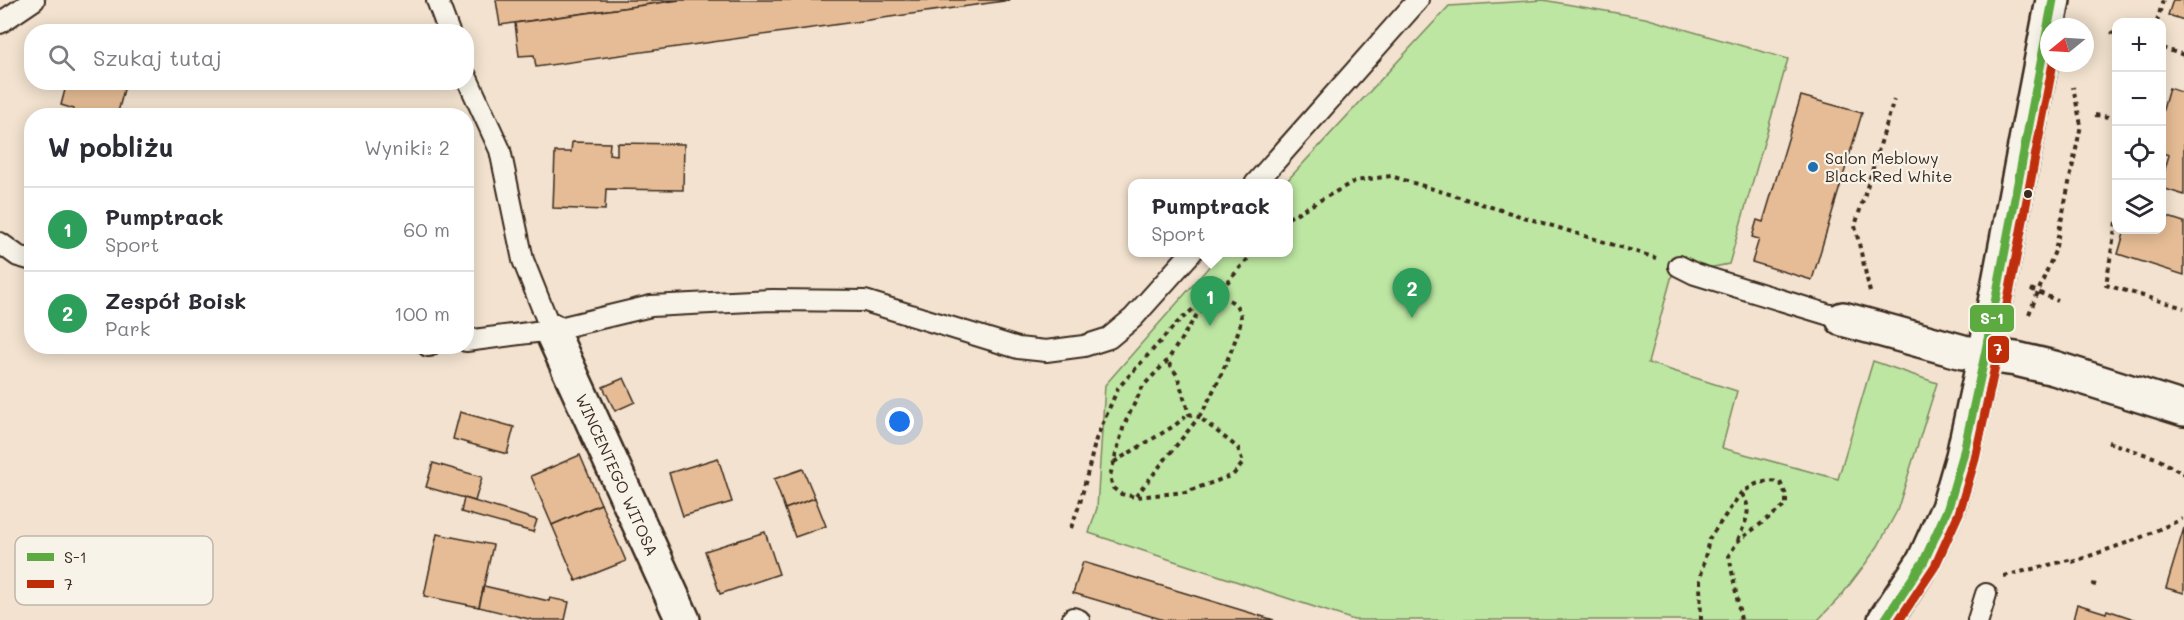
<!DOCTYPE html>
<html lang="pl">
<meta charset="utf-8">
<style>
body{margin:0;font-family:Mali,sans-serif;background:#f2f2f3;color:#2b2b33}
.controls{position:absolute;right:18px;top:18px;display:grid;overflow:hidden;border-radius:12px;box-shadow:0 3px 15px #0003}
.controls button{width:54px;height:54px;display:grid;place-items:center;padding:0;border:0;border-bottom:2px solid #e1e1e2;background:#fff;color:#2b2b33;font:30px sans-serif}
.compass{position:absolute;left:2040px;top:18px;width:54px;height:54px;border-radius:50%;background:#fff;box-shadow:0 3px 15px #0003;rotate:252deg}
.you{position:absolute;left:900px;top:422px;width:21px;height:21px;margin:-15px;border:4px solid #fff;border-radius:50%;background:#1a73e8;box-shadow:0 0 0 9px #1a73e833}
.badge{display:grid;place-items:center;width:39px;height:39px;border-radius:50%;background:#1f6fb2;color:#fff;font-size:20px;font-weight:700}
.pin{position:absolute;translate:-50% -50px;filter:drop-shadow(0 2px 3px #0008)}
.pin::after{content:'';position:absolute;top:32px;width:21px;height:18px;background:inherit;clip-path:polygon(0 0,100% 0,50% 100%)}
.popup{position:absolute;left:1128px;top:179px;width:165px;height:78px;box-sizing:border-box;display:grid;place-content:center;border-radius:12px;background:#fff;filter:drop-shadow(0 2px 4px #0005);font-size:20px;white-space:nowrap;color:#7c7c81}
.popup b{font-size:22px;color:#2b2b33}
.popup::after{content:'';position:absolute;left:50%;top:100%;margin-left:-12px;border:12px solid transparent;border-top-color:#fff}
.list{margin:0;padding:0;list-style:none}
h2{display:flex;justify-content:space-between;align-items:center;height:78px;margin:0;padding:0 24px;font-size:26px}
h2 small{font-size:20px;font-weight:400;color:#7c7c81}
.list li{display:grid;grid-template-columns:39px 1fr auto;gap:18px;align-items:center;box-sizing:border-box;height:84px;padding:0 24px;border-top:2px solid #e1e1e2}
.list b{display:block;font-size:22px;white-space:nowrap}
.list p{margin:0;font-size:20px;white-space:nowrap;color:#7c7c81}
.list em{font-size:20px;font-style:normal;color:#7c7c81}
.icon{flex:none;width:33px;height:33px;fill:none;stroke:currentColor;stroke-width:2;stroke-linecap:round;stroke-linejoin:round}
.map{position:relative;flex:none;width:2184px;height:620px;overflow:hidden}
.search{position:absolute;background:#fff;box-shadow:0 3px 15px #0003;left:24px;top:24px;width:450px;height:66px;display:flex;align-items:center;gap:15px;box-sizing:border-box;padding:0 21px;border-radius:24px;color:#7c7c81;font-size:22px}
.panel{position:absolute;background:#fff;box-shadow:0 3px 15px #0003;left:24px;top:108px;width:450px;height:246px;border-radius:24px}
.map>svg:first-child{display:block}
.green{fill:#bde6a2;stroke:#7c8860;stroke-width:1.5}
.building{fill:#e5bc95;stroke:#3b2a1e;stroke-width:1.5}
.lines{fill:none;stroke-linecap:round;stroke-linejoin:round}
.service-casing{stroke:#3b2a1e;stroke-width:24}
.minor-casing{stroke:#3b2a1e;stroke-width:38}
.tertiary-casing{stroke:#3b2a1e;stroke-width:38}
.path{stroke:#3b2a1e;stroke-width:4;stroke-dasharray:4.5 4.5;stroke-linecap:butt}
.service{stroke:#f7f3e8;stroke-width:20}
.minor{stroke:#f7f3e8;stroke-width:33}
.tertiary{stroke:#f7f3e8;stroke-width:33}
.bus-1-casing{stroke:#f7f3e8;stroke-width:14}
.bus-2-casing{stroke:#f7f3e8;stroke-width:14}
.bus-1{stroke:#5daa41;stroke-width:9}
.bus-2{stroke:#bf2d08;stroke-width:9}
.poi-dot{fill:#1f6fb2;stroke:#f7f3e8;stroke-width:2}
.bus-dot{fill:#3b2a1e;stroke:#f7f3e8;stroke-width:2}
.labels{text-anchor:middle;stroke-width:4.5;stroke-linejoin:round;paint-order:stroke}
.poi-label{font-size:16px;fill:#3b2a1e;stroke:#f7f3e8;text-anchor:start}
.street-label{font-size:16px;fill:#3b2a1e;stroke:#f7f3e8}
.key{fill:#f7f3e8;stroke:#bfb7ab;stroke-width:1.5}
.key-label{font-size:16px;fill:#3b2a1e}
.line-badge{stroke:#f7f3e8;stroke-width:2}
.badge-label{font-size:16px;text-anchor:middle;font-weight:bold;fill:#fff}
</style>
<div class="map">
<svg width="2184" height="620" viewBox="0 0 2184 620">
<rect width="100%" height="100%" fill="#f2e2cf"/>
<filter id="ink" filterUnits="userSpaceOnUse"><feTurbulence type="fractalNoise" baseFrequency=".0167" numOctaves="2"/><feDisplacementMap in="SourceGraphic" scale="12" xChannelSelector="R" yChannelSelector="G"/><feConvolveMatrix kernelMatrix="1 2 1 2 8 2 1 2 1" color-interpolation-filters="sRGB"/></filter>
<g filter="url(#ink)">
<path class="green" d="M 1543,0 L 1645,18 L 1788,59 L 1729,264 L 1672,275 L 1648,363 L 1737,391 L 1722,448 L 1838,479 L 1873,361 L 1937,383 L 1897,511 L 1878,546 L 1863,567 L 1841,596 L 1818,620 L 1354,620 L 1089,533 L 1097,508 L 1105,385 L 1221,253 L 1288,252 L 1288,184 L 1285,183 L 1449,6 Z"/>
<g class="building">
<path d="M 496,0 L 680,0 L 500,25 Z"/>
<path d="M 680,0 L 1011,0 L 536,67 L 534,55 L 519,56 L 515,23 Z"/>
<path d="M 2173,0 L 2184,0 L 2184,20 L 2168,15 Z"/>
<path d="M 67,82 L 126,82 L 117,116 L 98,116 L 90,113 L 90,116 L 73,116 L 74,109 L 61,105 Z"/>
<path d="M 2169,88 L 2184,93 L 2184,195 L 2162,188 L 2162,179 L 2169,155 L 2162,153 L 2162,113 Z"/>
<path d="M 1801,96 L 1862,113 L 1812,280 L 1752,262 L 1759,239 L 1752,237 L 1757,220 L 1763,222 Z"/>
<path d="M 572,142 L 610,143 L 609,154 L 617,155 L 617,143 L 684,144 L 683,190 L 606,189 L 605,210 L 553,208 L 555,152 L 571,152 Z"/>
<path d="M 2162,215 L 2184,222 L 2184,275 L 2118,254 L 2125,230 L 2162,230 Z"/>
<path d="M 624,378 L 635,402 L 615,411 L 603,387 Z"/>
<path d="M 460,412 L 514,427 L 507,454 L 453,439 Z"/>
<path d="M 580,455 L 601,504 L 552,525 L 531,476 Z"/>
<path d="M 718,458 L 732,502 L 683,516 L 669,473 Z"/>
<path d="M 433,463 L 482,477 L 475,501 L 426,487 Z"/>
<path d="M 803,469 L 815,498 L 785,509 L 774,479 Z"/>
<path d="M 464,498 L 537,520 L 533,532 L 461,512 Z"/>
<path d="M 815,498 L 826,526 L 795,537 L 785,509 Z"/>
<path d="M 601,504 L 626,561 L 576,581 L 552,525 Z"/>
<path d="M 2184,528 L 2184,593 L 2166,588 Z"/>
<path d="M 765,532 L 779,574 L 720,594 L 705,551 Z"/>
<path d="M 437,534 L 493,545 L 479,607 L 424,596 Z"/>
<path d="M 1083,562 L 1274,620 L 1164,620 L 1073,593 Z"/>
<path d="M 484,586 L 549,601 L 550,598 L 569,602 L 565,620 L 533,620 L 479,607 Z"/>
<path d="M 2077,604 L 2106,613 L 2107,610 L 2137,620 L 2073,620 Z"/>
</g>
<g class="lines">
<defs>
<g id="service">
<path d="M 437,0 L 449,32"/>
<path d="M 0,23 L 34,0"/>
<path d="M 466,76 L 500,150 L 523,260 L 551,330"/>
<path d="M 1255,184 L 1418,0"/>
<path d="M 0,243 L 18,256 L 32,260"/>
<path d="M 1679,266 L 1695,274 L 1843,319"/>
<path d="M 466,341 L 551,330 L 651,306 L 772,300 L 865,301 L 1018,348 L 1046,351 L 1084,346 L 1109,338 L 1133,318 L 1192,252"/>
<path d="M 428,346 L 429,346"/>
<path d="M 1073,618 L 1079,620"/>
<path d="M 1978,620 L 1986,594"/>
</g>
<g id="minor">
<path d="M 1843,319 L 1963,352 L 2016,359 L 2054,368 L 2184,409"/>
<path id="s1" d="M 551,330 L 683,620"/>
</g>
<path id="tertiary" d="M 1885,620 L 1924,561 L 1948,508 L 1963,456 L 1985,355 L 2053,0"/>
</defs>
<use href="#service" class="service-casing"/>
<use href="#minor" class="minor-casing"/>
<use href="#tertiary" class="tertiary-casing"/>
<g class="path">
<path d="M 2157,22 L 2163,0"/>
<path d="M 2111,32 L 2116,34"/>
<path d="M 2162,48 L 2184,55"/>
<path d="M 2095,115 L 2116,118"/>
<path d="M 1288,218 L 1355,181 L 1391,176 L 1656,258"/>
<path d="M 2116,222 L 2106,285 L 2184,308"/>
<path d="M 2031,289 L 2058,301"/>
<path d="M 1870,292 L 1855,226 L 1894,100"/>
<path d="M 1220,299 C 1231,298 1240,306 1241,318 C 1241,334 1209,403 1199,417 L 1238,448 L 1243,463 L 1233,475 L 1186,492 L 1136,497 L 1121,494 L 1113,488 L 1110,476 L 1124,425 L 1143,386 L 1167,361 L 1198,313 Z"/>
<path d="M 1220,299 L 1224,286 L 1254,252"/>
<path d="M 2029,314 L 2055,251 L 2081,125 L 2073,87"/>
<path d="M 2108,442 L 2156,458 L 2184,474"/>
<path d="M 1114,462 L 1174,426 L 1189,414"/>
<path d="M 1136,496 L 1199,417 L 1189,414 L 1177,375 L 1167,361"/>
<path d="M 1071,528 L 1080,503 L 1096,439 L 1118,388 L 1177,323 L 1206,298 L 1224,286"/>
<path d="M 1738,540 C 1745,522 1754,509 1741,493"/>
<path d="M 2072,562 L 2135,540 L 2182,519"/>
<path d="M 2004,576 L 2073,559"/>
<path d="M 2092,584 L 2096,585"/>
<path d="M 1701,620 L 1700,580 L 1709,539 L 1741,493 L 1756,484 L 1769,481 L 1780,482 L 1786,495 L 1786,505 L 1738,541 L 1729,555 L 1741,620"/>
</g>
<use href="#service" class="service"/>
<use href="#minor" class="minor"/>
<use href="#tertiary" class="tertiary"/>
<defs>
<path id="bus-1" d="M 1885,620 L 1924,561 L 1948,508 L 1963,456 L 1985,355 L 2053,0"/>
<path id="bus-2" d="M 1899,620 L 1935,566 L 1959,513 L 1975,459 L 1997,357 L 2053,63"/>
</defs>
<use href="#bus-1" class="bus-1-casing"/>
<use href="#bus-2" class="bus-2-casing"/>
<use href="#bus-1" class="bus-1"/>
<use href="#bus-2" class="bus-2"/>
</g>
</g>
<circle class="poi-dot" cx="1813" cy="167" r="6"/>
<circle class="bus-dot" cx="2028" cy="194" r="5"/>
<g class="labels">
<g class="poi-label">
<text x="1825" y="164">Salon Meblowy<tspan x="1825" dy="18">Black Red White</tspan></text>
</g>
<g class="street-label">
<text dy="6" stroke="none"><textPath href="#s1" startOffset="159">WINCENTEGO WITOSA</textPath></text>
</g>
</g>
<rect x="15" y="536" width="198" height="69" rx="9" class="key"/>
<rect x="27" y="553" width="27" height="8" fill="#5daa41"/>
<rect x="27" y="580" width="27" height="8" fill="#bf2d08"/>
<g class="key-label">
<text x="64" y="563">S-1</text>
<text x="64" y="590">7</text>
</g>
<g class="line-badge">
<rect x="1969" y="304" width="46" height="29" rx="6" fill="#5daa41"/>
<rect x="1987" y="335" width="23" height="29" rx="6" fill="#bf2d08"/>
</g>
<g class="badge-label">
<text x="1992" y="324">S-1</text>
<text x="1998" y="355">7</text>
</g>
</svg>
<div class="controls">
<button>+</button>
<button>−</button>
<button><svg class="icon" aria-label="locate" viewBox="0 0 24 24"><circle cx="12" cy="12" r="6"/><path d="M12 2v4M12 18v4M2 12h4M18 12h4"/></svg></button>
<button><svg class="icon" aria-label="layers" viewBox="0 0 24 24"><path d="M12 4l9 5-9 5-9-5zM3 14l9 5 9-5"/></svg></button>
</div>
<svg class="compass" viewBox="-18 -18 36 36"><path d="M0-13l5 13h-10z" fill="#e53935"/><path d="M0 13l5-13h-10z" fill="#7c7c81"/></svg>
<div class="you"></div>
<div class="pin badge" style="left:1210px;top:326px;background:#2e9e5b">1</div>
<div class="popup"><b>Pumptrack</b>Sport</div>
<div class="pin badge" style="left:1412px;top:318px;background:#2e9e5b">2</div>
<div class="search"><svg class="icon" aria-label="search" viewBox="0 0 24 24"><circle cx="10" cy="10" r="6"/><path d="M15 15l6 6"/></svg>Szukaj tutaj</div>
<section class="panel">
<h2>W pobliżu<small>Wyniki: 2</small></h2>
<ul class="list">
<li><span class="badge" style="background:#2e9e5b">1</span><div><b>Pumptrack</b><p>Sport</p></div><em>60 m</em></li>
<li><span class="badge" style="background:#2e9e5b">2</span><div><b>Zespół Boisk</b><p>Park</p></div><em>100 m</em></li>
</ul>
</section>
</div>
